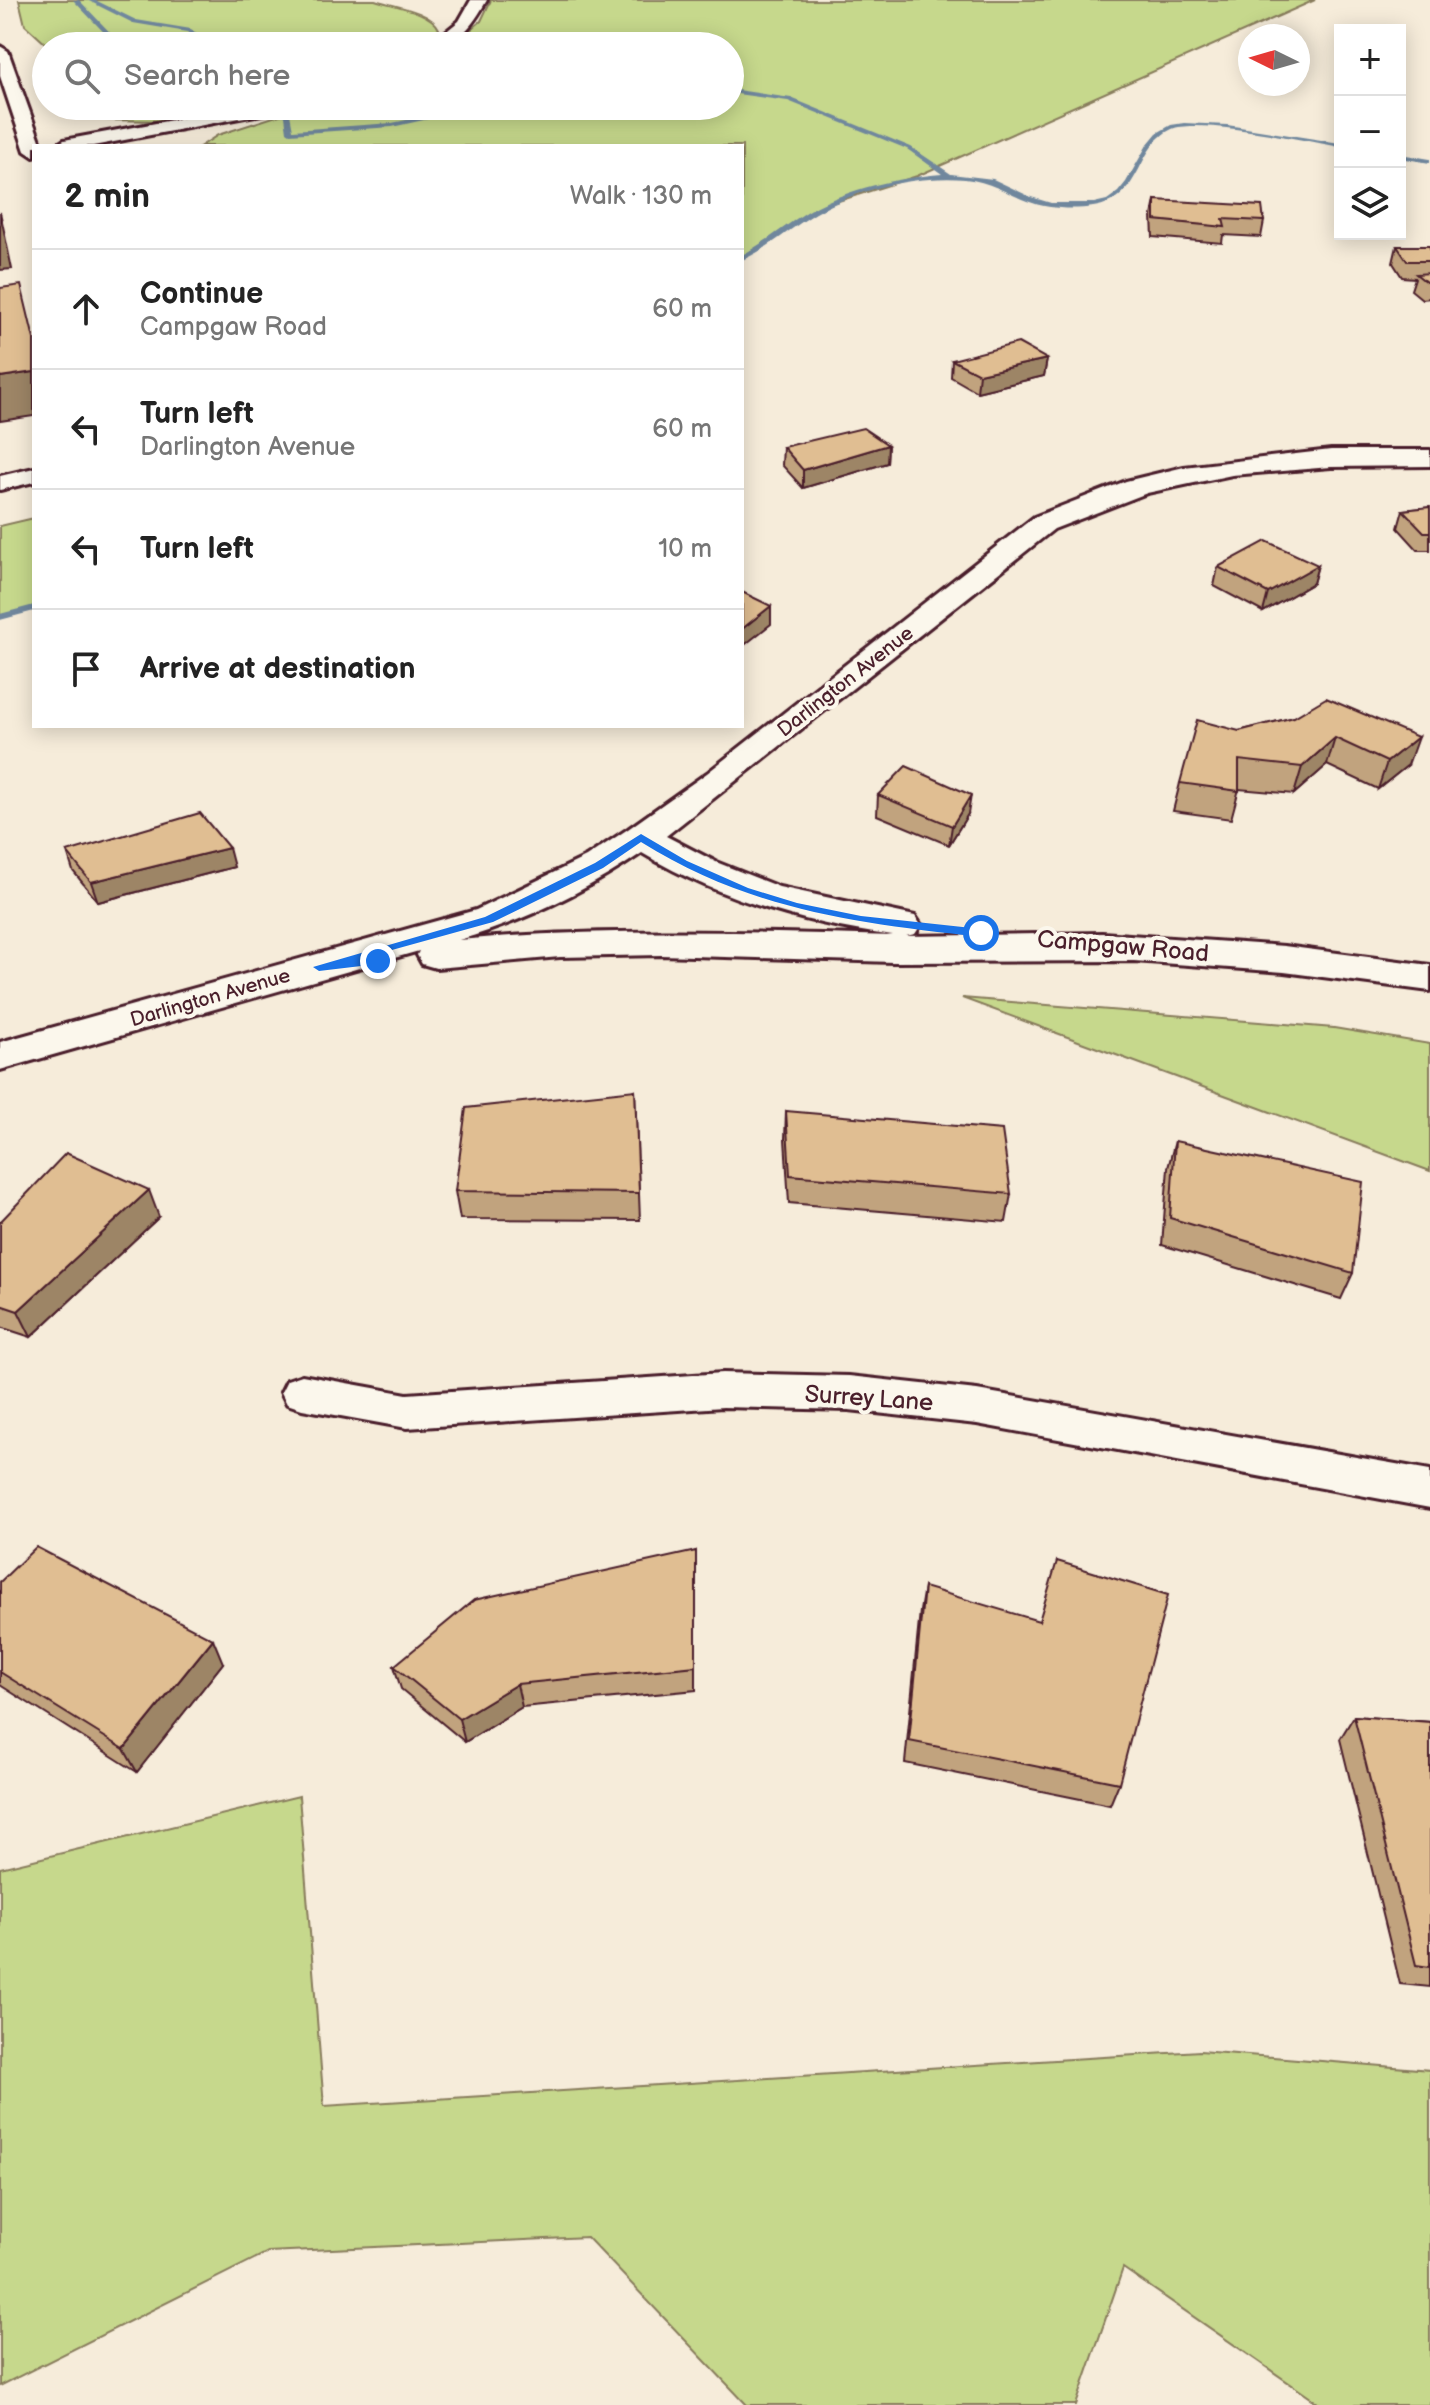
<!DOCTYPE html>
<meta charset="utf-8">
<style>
body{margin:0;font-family:"Balsamiq Sans",sans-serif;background:#f6f6f6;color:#222}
.controls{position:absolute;right:24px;top:24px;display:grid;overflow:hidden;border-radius:0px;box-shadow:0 4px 20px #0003}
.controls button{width:72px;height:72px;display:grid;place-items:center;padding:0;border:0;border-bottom:2px solid #e0e0e0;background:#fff;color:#222;font:40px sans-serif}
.compass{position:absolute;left:1238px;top:24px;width:72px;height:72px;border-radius:50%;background:#fff;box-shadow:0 4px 20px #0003;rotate:275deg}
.stop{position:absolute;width:24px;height:24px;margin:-18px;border:6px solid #1a73e8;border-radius:50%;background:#fff}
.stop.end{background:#1a73e8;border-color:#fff;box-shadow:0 2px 8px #0008}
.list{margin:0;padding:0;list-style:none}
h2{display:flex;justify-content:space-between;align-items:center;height:104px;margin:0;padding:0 32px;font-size:34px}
h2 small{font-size:26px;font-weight:400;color:#767676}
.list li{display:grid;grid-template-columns:52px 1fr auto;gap:24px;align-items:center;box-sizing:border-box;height:120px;padding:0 32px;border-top:2px solid #e0e0e0}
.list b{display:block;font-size:30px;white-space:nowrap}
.list p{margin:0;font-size:26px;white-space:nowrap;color:#767676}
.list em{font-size:26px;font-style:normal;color:#767676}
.icon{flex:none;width:44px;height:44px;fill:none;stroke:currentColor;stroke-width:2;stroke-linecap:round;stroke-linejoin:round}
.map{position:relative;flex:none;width:1430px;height:2405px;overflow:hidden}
.search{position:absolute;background:#fff;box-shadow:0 4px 20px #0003;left:32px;top:32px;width:712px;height:88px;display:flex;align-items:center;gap:20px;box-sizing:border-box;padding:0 28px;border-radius:44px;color:#767676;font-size:30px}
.panel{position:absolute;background:#fff;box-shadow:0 4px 20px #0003;left:32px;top:144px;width:712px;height:584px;border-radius:0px}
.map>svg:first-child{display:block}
.green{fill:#c6d88c;stroke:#887c5c;stroke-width:2}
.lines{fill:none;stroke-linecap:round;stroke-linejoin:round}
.stream{fill:#6f879d;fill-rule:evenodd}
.minor-casing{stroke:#4a1f2b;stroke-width:6}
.secondary-casing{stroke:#4a1f2b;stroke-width:6}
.minor{fill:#fbf7ec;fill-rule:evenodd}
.secondary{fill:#fbf7ec;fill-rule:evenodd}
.wall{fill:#c1a37e;stroke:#4a1f2b;stroke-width:2}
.shaded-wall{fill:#9d8566;stroke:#4a1f2b;stroke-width:2}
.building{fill:#e0be92;stroke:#4a1f2b;stroke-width:2}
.route{fill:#1a73e8}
.labels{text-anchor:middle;stroke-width:8;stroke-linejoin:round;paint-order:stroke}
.far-street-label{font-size:20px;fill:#4a1f2b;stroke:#fbf7ec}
.street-label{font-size:24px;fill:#4a1f2b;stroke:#fbf7ec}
</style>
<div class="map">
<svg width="1430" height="2405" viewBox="0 0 1430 2405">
<rect width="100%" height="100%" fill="#f6ecda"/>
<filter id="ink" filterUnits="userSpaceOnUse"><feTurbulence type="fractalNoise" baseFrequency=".0125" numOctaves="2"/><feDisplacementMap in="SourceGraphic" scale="16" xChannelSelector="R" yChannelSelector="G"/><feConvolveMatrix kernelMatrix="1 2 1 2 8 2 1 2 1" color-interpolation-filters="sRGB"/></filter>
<g filter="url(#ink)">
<g class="green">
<path d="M 19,0 L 375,0 C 393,6 431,11 439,29 L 418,46 L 48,46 L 25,25 Z"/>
<path d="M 491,0 L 1315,0 L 917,176 L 826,205 L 742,258 L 742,146 L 201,146 L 218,135 L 307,106 L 730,106 L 730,46 L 451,46 L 481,21 Z"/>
<path d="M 103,106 L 248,106 L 166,121 L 103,120 L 99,116 Z"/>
<path d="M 34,518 L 34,608 L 0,617 L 0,526 Z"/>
<path d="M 962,998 L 1334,1028 L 1430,1044 L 1430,1171 Z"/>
<path d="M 299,1796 L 324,2106 L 1200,2051 L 1430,2070 L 1430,2405 L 1321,2405 L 1123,2268 L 1076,2405 L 747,2405 L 587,2237 L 268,2252 L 0,2386 L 0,1868 Z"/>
</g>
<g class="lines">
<g class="stream">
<path d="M 73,0 L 79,0 L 123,46 L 117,46 Z"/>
<path d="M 87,0 L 95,0 L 136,20 L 191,29 L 209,44 L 185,46 L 186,41 L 199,41 L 187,32 L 133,23 Z"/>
<path d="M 730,89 L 791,98 L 911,147 L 951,174 L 993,179 L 1031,197 L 1051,203 L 1094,203 L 1107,200 L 1118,192 L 1126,182 L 1147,145 L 1157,133 L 1171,125 L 1184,123 L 1227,125 L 1340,143 L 1340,147 C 1308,141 1198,118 1172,129 C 1135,146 1144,200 1093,207 C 1073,210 1047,209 1027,201 C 1006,193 989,181 965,179 C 912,175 853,190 808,218 C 786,232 766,250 742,260 L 742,255 C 766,242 787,224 810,210 C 850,188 897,178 942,174 L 907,149 L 788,101 L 730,93 Z"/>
<path d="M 474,106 L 487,106 L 392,127 L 290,134 L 287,132 L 285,116 L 278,113 L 281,111 L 290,114 L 293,130 L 392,123 Z"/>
<path d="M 506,106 L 665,106 L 662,108 L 509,108 Z"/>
<path d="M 1400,154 L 1430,159 L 1430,163 L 1400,158 Z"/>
<path d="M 34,605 L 34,611 L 0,620 L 0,614 Z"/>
</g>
<defs>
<g id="minor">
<path d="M 471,0 L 487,0 C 472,26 459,46 428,46 L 459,21 Z"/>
<path d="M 0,46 L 8,51 L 42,146 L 34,146 L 34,157 L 25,151 L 0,76 Z"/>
<path d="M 248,106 L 286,106 L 277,111 L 93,146 L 55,146 L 64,140 Z"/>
<path d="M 34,468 L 34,482 L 0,490 L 0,476 Z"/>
<path d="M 723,1373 L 849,1376 L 977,1390 L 1430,1470 L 1430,1508 L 977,1424 L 849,1410 L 723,1407 L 407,1428 L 302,1409 L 287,1404 L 281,1392 L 287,1380 L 302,1375 L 407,1394 Z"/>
</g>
<path id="secondary" d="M 1331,450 L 1430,450 L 1430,466 L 1331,467 L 1232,475 L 1147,493 L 1054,529 L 666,836 L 716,862 L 779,887 L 915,916 L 921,925 L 915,934 L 906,936 L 1102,933 L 1284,946 L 1430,965 L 1430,991 L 1284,972 L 1134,961 L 893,962 L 661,955 L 560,957 L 436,968 L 422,964 L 417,955 L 419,951 L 0,1070 L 0,1042 L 476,910 L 586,857 L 628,829 L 707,773 L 1034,517 L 1126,481 L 1184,467 ZM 642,853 C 719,899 805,924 893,936 C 748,932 604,927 459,940 C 523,922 586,891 642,853 Z"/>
</defs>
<use href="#minor" class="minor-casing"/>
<use href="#secondary" class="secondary-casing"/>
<use href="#minor" class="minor"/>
<use href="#secondary" class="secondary"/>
</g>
<g class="wall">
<path d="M 1155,200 L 1264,221 L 1261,237 L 1223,235 L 1222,243 L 1153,237 L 1152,216 Z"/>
<path d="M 1397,246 L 1430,246 L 1430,298 L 1422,299 L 1411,290 L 1415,278 L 1402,277 L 1393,263 Z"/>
<path d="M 1047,359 L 1044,376 L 977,392 L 951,377 L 952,360 Z"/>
<path d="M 888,445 L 887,463 L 803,488 L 782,465 L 783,447 Z"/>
<path d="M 1430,507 L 1430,550 L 1418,550 L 1398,528 L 1403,510 Z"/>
<path d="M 1318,565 L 1313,583 L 1263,612 L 1214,586 L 1218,567 Z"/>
<path d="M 1294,717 L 1408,765 L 1378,789 L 1327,765 L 1294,794 L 1239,789 L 1231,819 L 1173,811 L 1180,783 L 1239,731 Z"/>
<path d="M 878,795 L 968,814 L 949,845 L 877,815 Z"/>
<path d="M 67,852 L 234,867 L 98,902 L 73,871 Z"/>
<path d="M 635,1090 L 640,1220 L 460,1219 L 455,1191 Z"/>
<path d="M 786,1111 L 1011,1194 L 1006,1222 L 789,1203 L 785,1139 Z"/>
<path d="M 1175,1141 L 1353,1273 L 1341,1299 L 1162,1245 L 1168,1168 Z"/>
<path d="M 159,1217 L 31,1337 L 0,1327 L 0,1222 Z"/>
<path d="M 696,1551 L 696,1690 L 522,1707 L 465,1742 L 401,1689 L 394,1666 Z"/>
<path d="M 0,1582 L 223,1663 L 137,1772 L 0,1685 Z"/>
<path d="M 924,1587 L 1119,1783 L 1110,1805 L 905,1763 L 920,1611 Z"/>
<path d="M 1354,1716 L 1430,1722 L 1430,1987 L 1400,1984 L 1340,1739 Z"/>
</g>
<g class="shaded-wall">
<path d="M 0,212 L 12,269 L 0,270 Z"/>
<path d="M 1047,359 L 1044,376 L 977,392 L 979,374 Z"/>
<path d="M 34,372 L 34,416 L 0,421 L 0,377 Z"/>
<path d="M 888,445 L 887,463 L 803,488 L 803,470 Z"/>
<path d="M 1318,565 L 1313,583 L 1263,612 L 1268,593 Z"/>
<path d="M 771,606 L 771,624 L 742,647 L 742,629 Z"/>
<path d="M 1418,737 L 1408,765 L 1378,789 L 1387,762 Z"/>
<path d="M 1335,738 L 1327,765 L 1294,794 L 1302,767 Z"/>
<path d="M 971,795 L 968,814 L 949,845 L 952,826 Z"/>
<path d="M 229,848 L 234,867 L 98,902 L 91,882 Z"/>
<path d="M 149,1190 L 159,1217 L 31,1337 L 18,1311 Z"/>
<path d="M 213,1639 L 223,1663 L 137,1772 L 124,1749 Z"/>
<path d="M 517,1684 L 522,1707 L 465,1742 L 459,1719 Z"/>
</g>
<g class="building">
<path d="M 1155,200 L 1262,206 L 1264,221 L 1223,219 L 1225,227 L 1155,220 Z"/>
<path d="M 1397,246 L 1430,246 L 1430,261 L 1407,261 Z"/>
<path d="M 1430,273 L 1430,282 L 1426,282 L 1416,274 Z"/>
<path d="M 21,285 L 34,339 L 34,372 L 0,377 L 0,288 Z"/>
<path d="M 1018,343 L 1047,359 L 979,374 L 952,360 Z"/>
<path d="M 863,428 L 888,445 L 803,470 L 783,447 Z"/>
<path d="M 1430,507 L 1430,532 L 1424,532 L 1403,510 Z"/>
<path d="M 1266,541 L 1318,565 L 1268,593 L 1218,567 Z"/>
<path d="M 742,592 L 771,606 L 742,629 Z"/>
<path d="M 1326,698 L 1418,737 L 1387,762 L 1335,738 L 1302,767 L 1239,760 L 1239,791 L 1180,783 L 1197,720 L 1239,731 L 1294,717 Z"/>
<path d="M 906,766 L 971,795 L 952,826 L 878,795 Z"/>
<path d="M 200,813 L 229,848 L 91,882 L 67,852 Z"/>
<path d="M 635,1090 L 639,1193 L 455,1191 L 466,1108 Z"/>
<path d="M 786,1111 L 1002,1130 L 1011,1194 L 790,1175 Z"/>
<path d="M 1175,1141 L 1363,1182 L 1353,1273 L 1170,1218 Z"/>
<path d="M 66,1153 L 149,1190 L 18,1311 L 0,1305 L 0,1222 Z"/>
<path d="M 36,1547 L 213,1639 L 124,1749 L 0,1672 L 0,1582 Z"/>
<path d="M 696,1551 L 696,1666 L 517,1684 L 459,1719 L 394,1666 L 474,1600 Z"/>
<path d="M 1057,1561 L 1168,1595 L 1119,1783 L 909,1741 L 924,1587 L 1039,1621 Z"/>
<path d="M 1354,1716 L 1430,1722 L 1430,1967 L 1416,1965 Z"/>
</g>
</g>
<path class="route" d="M 641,834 L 687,861 L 748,888 L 797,903 L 861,916 L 981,929 L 986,933 L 981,937 C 855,923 750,910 641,842 L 603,868 L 493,922 L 363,958 L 382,958 L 382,963 L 378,964 L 319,971 L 313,967 L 485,917 L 595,863 Z"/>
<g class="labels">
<g class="far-street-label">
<text transform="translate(845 681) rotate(-38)" y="7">Darlington Avenue</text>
<text transform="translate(210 997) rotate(-16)" y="7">Darlington Avenue</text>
</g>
<g class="street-label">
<text transform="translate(1123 946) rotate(5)" y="8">Campgaw Road</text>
<text transform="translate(869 1398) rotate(4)" y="8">Surrey Lane</text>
</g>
</g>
</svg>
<div class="controls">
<button>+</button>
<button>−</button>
<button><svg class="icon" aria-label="layers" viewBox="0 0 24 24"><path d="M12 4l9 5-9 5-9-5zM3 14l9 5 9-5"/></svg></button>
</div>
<svg class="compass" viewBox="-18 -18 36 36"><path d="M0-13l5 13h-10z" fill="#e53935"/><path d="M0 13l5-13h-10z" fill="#767676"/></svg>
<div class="stop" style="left:981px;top:933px"></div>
<div class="stop end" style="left:378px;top:961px"></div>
<div class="search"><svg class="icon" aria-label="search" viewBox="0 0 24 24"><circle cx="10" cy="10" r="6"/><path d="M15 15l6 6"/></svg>Search here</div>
<section class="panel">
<h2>2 min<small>Walk · 130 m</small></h2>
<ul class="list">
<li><svg class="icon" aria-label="ahead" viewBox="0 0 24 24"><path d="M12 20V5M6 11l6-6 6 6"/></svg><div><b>Continue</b><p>Campgaw Road</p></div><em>60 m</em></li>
<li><svg class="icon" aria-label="left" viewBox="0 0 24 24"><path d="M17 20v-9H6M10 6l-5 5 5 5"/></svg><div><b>Turn left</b><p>Darlington Avenue</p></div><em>60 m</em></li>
<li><svg class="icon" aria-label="left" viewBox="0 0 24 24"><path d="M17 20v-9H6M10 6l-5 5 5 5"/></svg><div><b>Turn left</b></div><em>10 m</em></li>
<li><svg class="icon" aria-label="arrive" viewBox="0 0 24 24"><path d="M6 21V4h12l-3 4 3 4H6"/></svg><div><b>Arrive at destination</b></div></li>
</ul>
</section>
</div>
